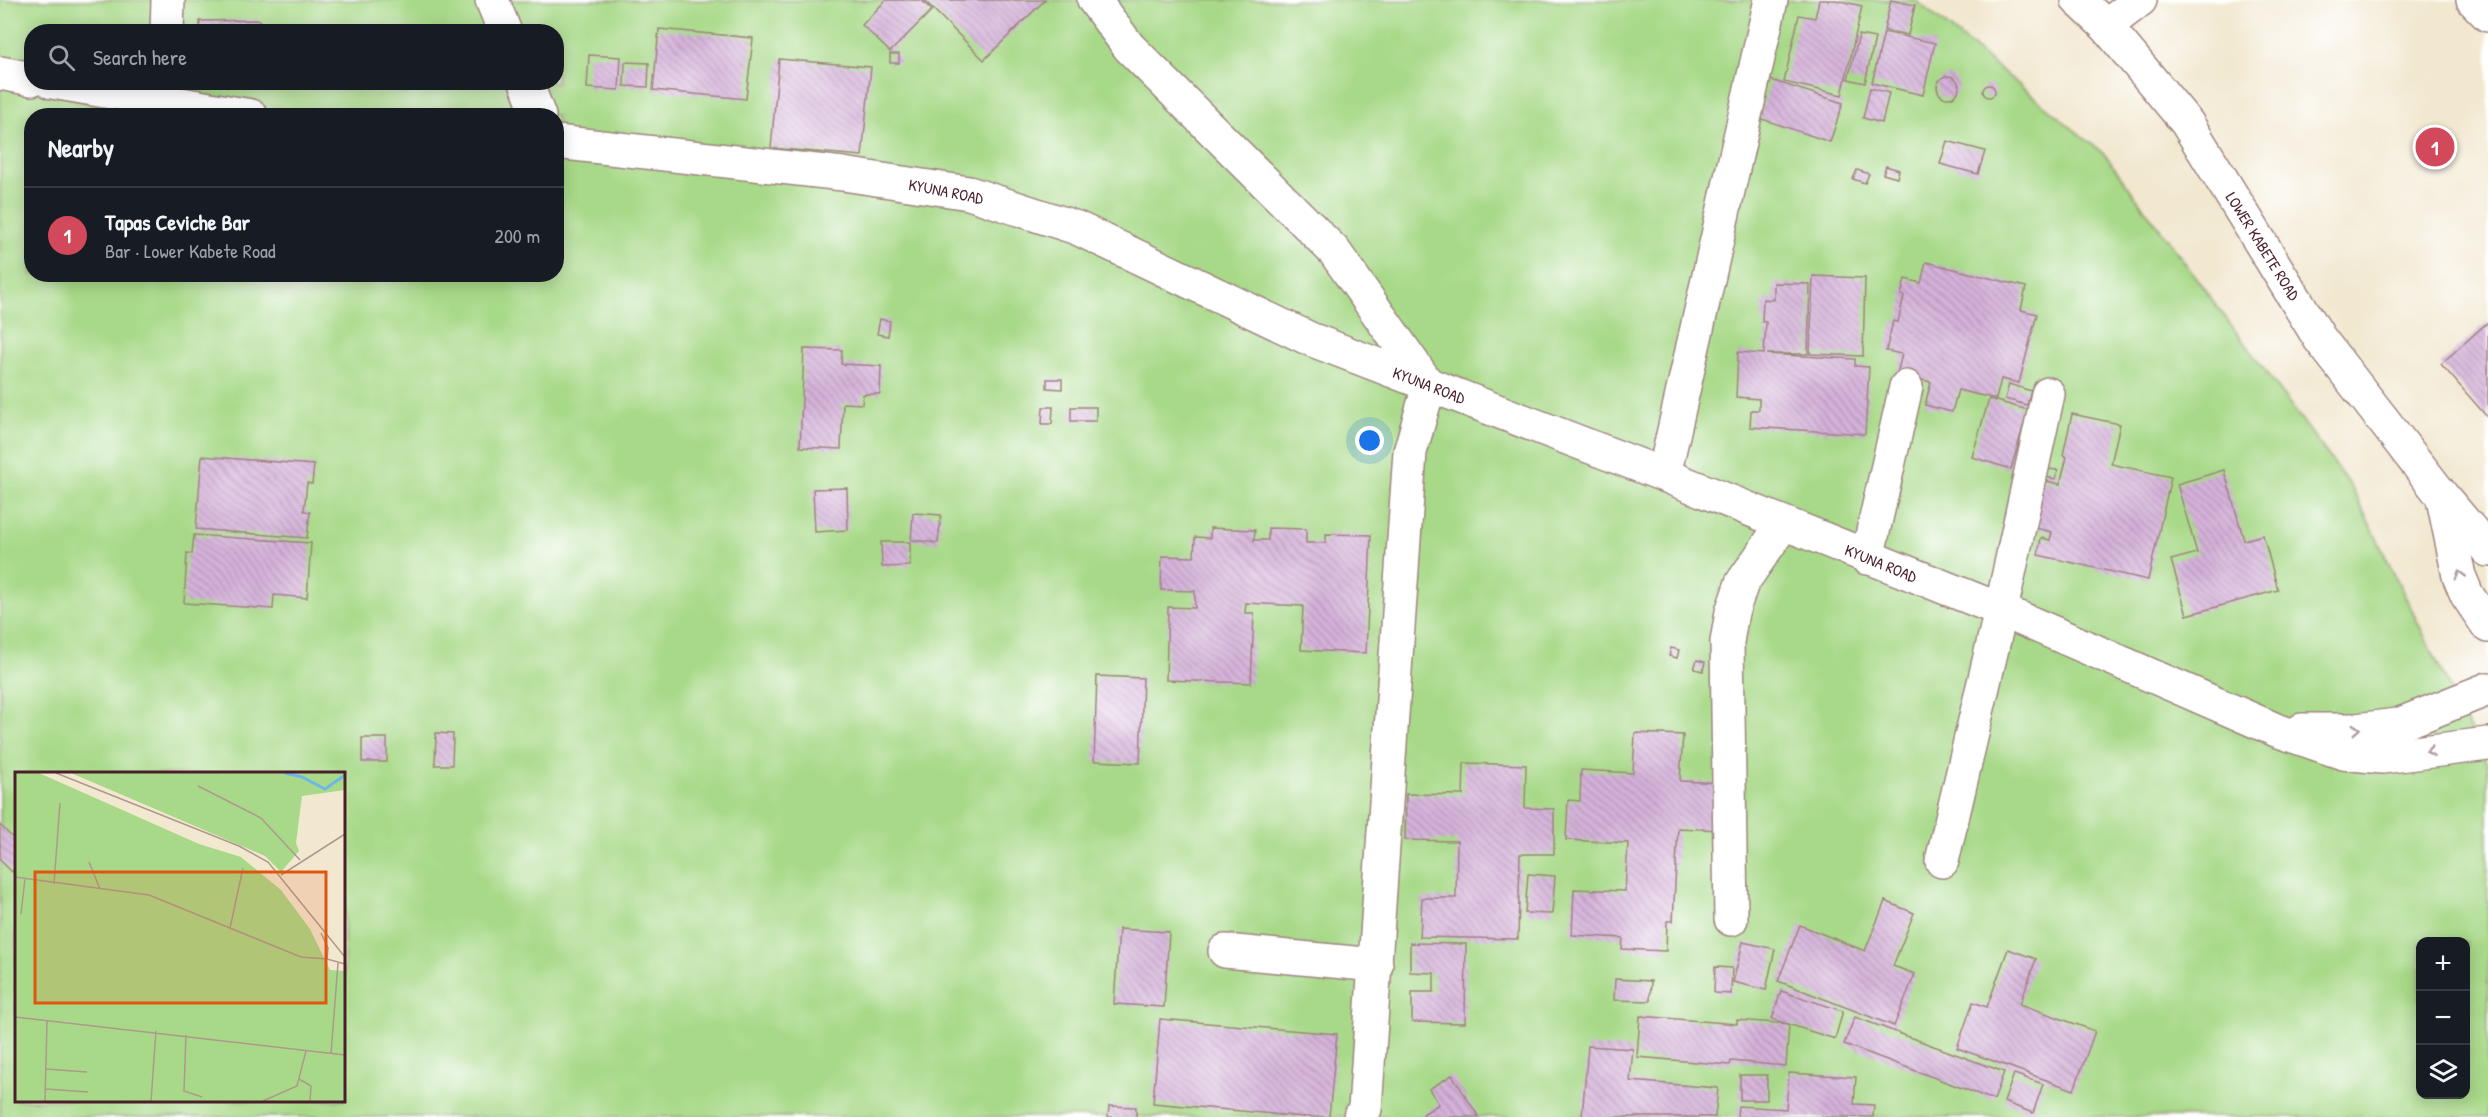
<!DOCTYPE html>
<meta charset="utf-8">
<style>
body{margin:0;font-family:"Patrick Hand",sans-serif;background:#20242c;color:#f1f3f6}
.controls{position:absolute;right:18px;bottom:18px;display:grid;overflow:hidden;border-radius:12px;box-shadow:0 3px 15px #0003}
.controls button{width:54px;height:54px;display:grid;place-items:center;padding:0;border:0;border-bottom:2px solid #363941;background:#171b24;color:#f1f3f6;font:30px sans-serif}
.you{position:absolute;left:1370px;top:441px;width:21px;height:21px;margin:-15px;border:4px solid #fff;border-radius:50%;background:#1a73e8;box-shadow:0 0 0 9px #1a73e833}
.badge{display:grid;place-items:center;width:39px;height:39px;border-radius:50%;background:#d1495b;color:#fff;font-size:20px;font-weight:700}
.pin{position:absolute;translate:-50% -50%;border:3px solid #fff;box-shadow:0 2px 6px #0006}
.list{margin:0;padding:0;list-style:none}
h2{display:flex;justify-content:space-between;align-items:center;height:78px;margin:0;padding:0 24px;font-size:26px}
h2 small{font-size:20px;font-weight:400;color:#9ea1a6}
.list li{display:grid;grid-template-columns:39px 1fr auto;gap:18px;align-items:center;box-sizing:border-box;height:96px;padding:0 24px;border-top:2px solid #363941}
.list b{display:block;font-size:22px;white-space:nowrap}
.list p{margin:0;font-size:20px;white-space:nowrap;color:#9ea1a6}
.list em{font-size:20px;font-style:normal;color:#9ea1a6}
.icon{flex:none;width:33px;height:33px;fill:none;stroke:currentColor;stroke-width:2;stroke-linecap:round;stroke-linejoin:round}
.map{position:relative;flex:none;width:2488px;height:1117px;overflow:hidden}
.search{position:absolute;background:#171b24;box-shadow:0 3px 15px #0003;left:24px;top:24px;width:540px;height:66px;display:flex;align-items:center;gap:15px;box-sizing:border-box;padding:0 21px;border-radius:24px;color:#9ea1a6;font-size:22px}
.panel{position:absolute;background:#171b24;box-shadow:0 3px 15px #0003;left:24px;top:108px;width:540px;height:174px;border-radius:24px}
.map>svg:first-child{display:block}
.garden{fill:#a8d988;stroke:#797c5a;stroke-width:1.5;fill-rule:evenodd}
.building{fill:url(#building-back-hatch)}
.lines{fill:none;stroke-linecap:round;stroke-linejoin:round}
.minor-casing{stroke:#9e847e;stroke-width:36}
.major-casing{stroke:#9e847e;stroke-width:36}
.minor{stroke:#fff;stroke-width:33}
.major{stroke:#fff;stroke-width:33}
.oneway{stroke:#ae9aa0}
.labels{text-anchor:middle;stroke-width:5;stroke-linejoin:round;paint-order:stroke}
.street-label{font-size:16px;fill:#4a1f2b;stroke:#fff}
.inset-river{fill:none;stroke:#6eb7e6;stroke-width:3}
.inset-road{fill:none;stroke:#af988e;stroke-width:1.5}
.view{fill:#e0560e;fill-opacity:0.15;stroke:#e0560e;stroke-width:3}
.inset-edge{fill:none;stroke:#4a1f2b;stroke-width:3}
</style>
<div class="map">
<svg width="2488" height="1117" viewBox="0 0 2488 1117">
<defs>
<pattern id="building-back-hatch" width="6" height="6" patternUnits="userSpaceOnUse" patternTransform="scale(1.5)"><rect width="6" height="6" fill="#d5b2da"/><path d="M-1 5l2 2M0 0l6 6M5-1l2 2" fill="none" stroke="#af90b1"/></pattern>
</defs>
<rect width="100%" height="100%" fill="#fff"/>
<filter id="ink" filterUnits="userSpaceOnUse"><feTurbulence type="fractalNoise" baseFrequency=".0167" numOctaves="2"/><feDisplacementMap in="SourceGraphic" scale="12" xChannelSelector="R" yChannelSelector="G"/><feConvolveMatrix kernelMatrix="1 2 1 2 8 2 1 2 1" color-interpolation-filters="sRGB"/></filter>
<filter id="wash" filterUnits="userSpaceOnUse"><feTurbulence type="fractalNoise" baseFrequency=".008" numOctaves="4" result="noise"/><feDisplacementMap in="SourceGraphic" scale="24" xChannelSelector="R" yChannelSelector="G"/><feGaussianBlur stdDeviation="1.35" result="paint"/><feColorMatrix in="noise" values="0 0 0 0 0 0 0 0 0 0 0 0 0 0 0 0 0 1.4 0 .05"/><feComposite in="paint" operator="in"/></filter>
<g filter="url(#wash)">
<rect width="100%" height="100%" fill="#f2e8d0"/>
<path class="garden" d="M 0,0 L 1915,0 L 2105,155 L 2352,488 L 2488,766 L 2488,1117 L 0,1117 ZM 32,32 L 556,32 L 556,82 L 32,82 ZM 32,116 L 556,116 L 556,274 L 32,274 ZM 16,774 L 344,774 L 344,1100 L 16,1100 ZM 2420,942 L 2466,942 L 2466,1094 L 2420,1094 Z"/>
<g id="blocks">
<g class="building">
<path d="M 886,0 L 921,0 L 932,10 L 890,52 L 862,25 Z"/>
<path d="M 924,0 L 1045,0 L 984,60 Z"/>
<path d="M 1819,0 L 1836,0 L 1862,6 L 1842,95 L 1784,82 L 1799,15 L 1815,18 Z"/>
<path d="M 1891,0 L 1915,5 L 1908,35 L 1884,30 Z"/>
<path d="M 260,20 L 260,32 L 200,32 L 200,21 Z"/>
<path d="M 659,29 L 753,38 L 746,99 L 653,90 Z"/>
<path d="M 1884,32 L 1935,43 L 1923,95 L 1872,83 Z"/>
<path d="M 1859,35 L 1875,38 L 1865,83 L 1848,79 Z"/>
<rect x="890" y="54" width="9" height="9"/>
<path d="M 589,55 L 621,57 L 619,90 L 587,88 Z"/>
<path d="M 779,59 L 871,67 L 862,156 L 771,148 Z"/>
<path d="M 625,62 L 649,63 L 648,87 L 624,86 Z"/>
<circle cx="1948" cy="87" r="11"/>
<path d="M 1771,80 L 1843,103 L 1830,142 L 1759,118 Z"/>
<circle cx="1989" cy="91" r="6"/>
<path d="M 1870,88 L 1889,93 L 1882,123 L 1863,118 Z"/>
<path d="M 1947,141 L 1985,151 L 1978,174 L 1940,164 Z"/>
<path d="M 1886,166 L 1899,170 L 1897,178 L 1883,174 Z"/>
<path d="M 1857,170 L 1869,174 L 1865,183 L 1853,179 Z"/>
<path d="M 1926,262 L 2026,287 L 2021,310 L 2037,314 L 2019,383 L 2001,379 L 1996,399 L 1958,390 L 1952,412 L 1925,405 L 1931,382 L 1897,374 L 1902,354 L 1886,351 L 1893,321 L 1898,322 L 1904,296 L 1901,295 L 1905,279 L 1921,283 Z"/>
<path d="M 1813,276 L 1865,278 L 1863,356 L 1810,354 Z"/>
<path d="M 1774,283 L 1810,284 L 1808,354 L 1767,354 L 1855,359 L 1855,366 L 1869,367 L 1865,434 L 1750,427 L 1751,410 L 1759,410 L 1759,399 L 1736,397 L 1738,352 L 1764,354 L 1766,322 L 1762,322 L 1763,299 L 1774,300 Z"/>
<path d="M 880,319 L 890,321 L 888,336 L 877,334 Z"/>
<path d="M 2488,322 L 2488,418 L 2441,364 Z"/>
<path d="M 804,349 L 842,350 L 841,364 L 881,366 L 880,394 L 863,394 L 862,404 L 843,403 L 841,449 L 800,447 Z"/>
<path d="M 1047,379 L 1062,379 L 1062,389 L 1047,388 Z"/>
<path d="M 2009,384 L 2031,391 L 2027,405 L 2005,399 Z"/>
<path d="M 1989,399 L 2028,410 L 2011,469 L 1972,457 Z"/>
<path d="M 1043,407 L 1053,407 L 1052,424 L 1042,424 Z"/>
<rect x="1071" y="407" width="25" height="14"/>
<path d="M 2072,414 L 2120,424 L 2111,464 L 2171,477 L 2148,580 L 2038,555 L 2041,538 L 2050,540 L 2052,532 L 2023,525 L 2033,478 L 2060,484 L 2067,457 L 2063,455 Z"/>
<path d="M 202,456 L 314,465 L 312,484 L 307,483 L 304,511 L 310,512 L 307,538 L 196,529 Z"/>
<path d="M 2046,469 L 2058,470 L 2056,479 L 2045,477 Z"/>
<path d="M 2224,470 L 2244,540 L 2263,535 L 2278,590 L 2187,615 L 2171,560 L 2197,553 L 2177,484 Z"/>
<path d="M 847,488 L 848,530 L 815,532 L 813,489 Z"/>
<path d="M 913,513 L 941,515 L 938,543 L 911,540 Z"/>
<path d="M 1210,528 L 1255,530 L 1254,540 L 1268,540 L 1268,528 L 1306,529 L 1306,543 L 1326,543 L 1326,534 L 1371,535 L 1366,653 L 1301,650 L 1303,606 L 1246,603 L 1245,613 L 1254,613 L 1251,683 L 1166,680 L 1168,607 L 1195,608 L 1195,591 L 1161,590 L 1162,556 L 1194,557 L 1195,537 L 1210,538 Z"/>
<path d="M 194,535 L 311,543 L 307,598 L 274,595 L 273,609 L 184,603 L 187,553 L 192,554 Z"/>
<path d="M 881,542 L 910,542 L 910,566 L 882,567 Z"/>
<path d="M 1671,648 L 1679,650 L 1677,658 L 1669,656 Z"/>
<path d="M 1697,660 L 1705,662 L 1703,671 L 1694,669 Z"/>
<path d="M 1097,676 L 1143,678 L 1140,763 L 1094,761 Z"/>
<path d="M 436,733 L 453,734 L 452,765 L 435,765 Z"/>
<path d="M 1635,733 L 1683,735 L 1680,781 L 1723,783 L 1721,830 L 1678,828 L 1673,921 L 1667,921 L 1666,951 L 1622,949 L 1623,938 L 1572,935 L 1574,889 L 1625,891 L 1628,843 L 1566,840 L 1568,800 L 1580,801 L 1581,770 L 1633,773 Z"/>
<rect x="362" y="738" width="25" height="24"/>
<path d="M 1464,763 L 1526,765 L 1525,808 L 1554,809 L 1554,854 L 1520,854 L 1518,939 L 1420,937 L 1422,898 L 1456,898 L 1457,841 L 1405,840 L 1406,794 L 1463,795 Z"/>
<path d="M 0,825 L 16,841 L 16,868 L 12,872 L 0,860 Z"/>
<path d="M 1528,874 L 1555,876 L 1552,914 L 1525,913 Z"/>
<path d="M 1885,901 L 1914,913 L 1893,966 L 1915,974 L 1894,1026 L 1778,981 L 1800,925 L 1865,951 Z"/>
<path d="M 1119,929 L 1169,932 L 1164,1007 L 1114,1004 Z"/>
<path d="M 1743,942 L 1775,949 L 1766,990 L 1733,982 Z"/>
<path d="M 1410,943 L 1466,944 L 1465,1023 L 1412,1022 L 1412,992 L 1434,992 L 1434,973 L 1410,972 Z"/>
<path d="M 2008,949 L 2036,959 L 2020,1004 L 2095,1031 L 2074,1090 L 1957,1048 L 1973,1002 L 1987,1007 Z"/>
<path d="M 1715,967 L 1732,968 L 1731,994 L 1714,993 Z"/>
<path d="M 1615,979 L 1651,981 L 1650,1001 L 1614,1000 Z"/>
<path d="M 1781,991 L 1843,1011 L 1835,1039 L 1772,1019 Z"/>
<path d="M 1640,1016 L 1737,1024 L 1737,1020 L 1789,1024 L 1786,1066 L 1731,1061 L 1730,1065 L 1637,1057 Z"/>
<path d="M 1855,1017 L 2004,1072 L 1994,1100 L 1844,1044 Z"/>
<path d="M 1160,1019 L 1337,1034 L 1329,1117 L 1305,1117 L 1153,1103 Z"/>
<path d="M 1588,1046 L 1633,1049 L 1630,1081 L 1718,1088 L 1715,1117 L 1582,1117 Z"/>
<path d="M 1789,1073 L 1856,1077 L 1854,1104 L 1874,1105 L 1873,1117 L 1737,1117 L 1738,1106 L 1786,1109 Z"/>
<path d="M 2014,1074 L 2043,1084 L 2033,1113 L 2004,1102 Z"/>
<path d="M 1452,1075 L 1479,1117 L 1425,1117 L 1423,1114 L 1439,1104 L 1429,1089 Z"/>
<rect x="1740" y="1075" width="27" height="25"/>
<path d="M 1109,1106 L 1136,1107 L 1136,1117 L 1108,1117 Z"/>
</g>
</g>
</g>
<g filter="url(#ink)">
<use href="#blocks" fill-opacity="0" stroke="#9e847e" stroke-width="1.5"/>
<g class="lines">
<defs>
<g id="minor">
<path d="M 492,0 L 505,32"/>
<path d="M 1094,0 L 1129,47 L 1334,251 L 1429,386 L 1410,452 L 1365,1109 L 1360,1117"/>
<path d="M 2473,0 L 2488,15"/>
<path d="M 2106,26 L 2140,0"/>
<path d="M 167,32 L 168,0"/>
<path d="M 526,82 L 539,116"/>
<path d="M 1664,475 L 1771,0"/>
<path d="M 1867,558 L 1906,387"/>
<path d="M 1942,861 L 2001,610 L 2048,394"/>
<path d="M 1731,919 L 1727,642 L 1732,612 L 1742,583 L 1783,524"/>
<path d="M 1225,951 L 1376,965"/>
</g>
<g id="major">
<path d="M 2078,0 L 2106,26 L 2187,123 L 2320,339 L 2443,497 L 2488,550"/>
<path d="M 0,73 L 32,79"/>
<path d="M 52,82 L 251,116"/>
<path d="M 556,142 L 843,174 L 969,193 L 1077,228 L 1310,339 L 1664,475 L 2001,610 L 2276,730 L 2343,753 L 2382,757 L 2488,744"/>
<path d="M 2443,499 L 2459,576 L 2467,595 L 2488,626"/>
<path d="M 2302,730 L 2356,730 L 2398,725 L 2488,689"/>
</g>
</defs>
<use href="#minor" class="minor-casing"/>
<use href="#major" class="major-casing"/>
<use href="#minor" class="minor"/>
<use href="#major" class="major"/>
</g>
<defs><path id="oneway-chevron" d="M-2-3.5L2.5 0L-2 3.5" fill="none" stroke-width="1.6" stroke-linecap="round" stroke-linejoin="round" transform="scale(1.5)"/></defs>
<g class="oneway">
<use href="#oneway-chevron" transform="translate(2460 575) rotate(-106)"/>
<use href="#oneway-chevron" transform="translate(2356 729) rotate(-3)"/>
<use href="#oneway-chevron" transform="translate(2430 751) rotate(173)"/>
</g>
</g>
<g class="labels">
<g class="street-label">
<text transform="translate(946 191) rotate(11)" y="6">KYUNA ROAD</text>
<text transform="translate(2263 246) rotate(58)" y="6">LOWER KABETE ROAD</text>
<text transform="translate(1429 385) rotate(21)" y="6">KYUNA ROAD</text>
<text transform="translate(1881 563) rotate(22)" y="6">KYUNA ROAD</text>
</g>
</g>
<g transform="translate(15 772)">
<rect width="330" height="330" fill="#f2e8d0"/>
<path d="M 0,1 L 24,1 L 184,72 L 226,85 L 266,118 L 295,157 L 315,198 L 330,199 L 330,329 L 0,329 ZM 56,1 L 330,1 L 330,18 L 287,24 L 281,71 L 284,79 L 266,100 L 250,84 Z" fill="#a8d988"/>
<path class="inset-river" d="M 270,1 L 287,5 L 310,17 L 330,3"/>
<path class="inset-road" d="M 41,1 L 224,74 L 253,90 L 330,185M 183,14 L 246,46 L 285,88M 74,90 L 85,117M 266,103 L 330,62M 0,105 L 134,123 L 286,185 L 312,187M 39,112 L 45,31M 6,142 L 10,107M 215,156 L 228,96M 306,161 L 313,176 L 312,187 L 330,192M 0,245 L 330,283M 171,263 L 169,319 L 187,325M 316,282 L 323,191M 31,297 L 72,300M 284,307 L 296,314 L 295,329M 31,317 L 73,320M 30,329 L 32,248M 136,329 L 141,259M 248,329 L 282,314 L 291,279"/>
<path class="view" d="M 20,100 L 311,100 L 311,231 L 20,231 Z"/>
<rect width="330" height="330" class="inset-edge"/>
</g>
</svg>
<div class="controls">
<button>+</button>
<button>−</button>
<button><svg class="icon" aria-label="layers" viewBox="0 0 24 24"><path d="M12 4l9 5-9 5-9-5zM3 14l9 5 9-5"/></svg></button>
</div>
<div class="you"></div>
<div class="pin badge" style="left:2435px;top:147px">1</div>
<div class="search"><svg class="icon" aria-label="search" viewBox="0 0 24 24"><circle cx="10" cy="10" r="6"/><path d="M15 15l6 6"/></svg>Search here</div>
<section class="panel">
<h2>Nearby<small></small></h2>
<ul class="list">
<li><span class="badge">1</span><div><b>Tapas Ceviche Bar</b><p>Bar · Lower Kabete Road</p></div><em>200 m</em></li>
</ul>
</section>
</div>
